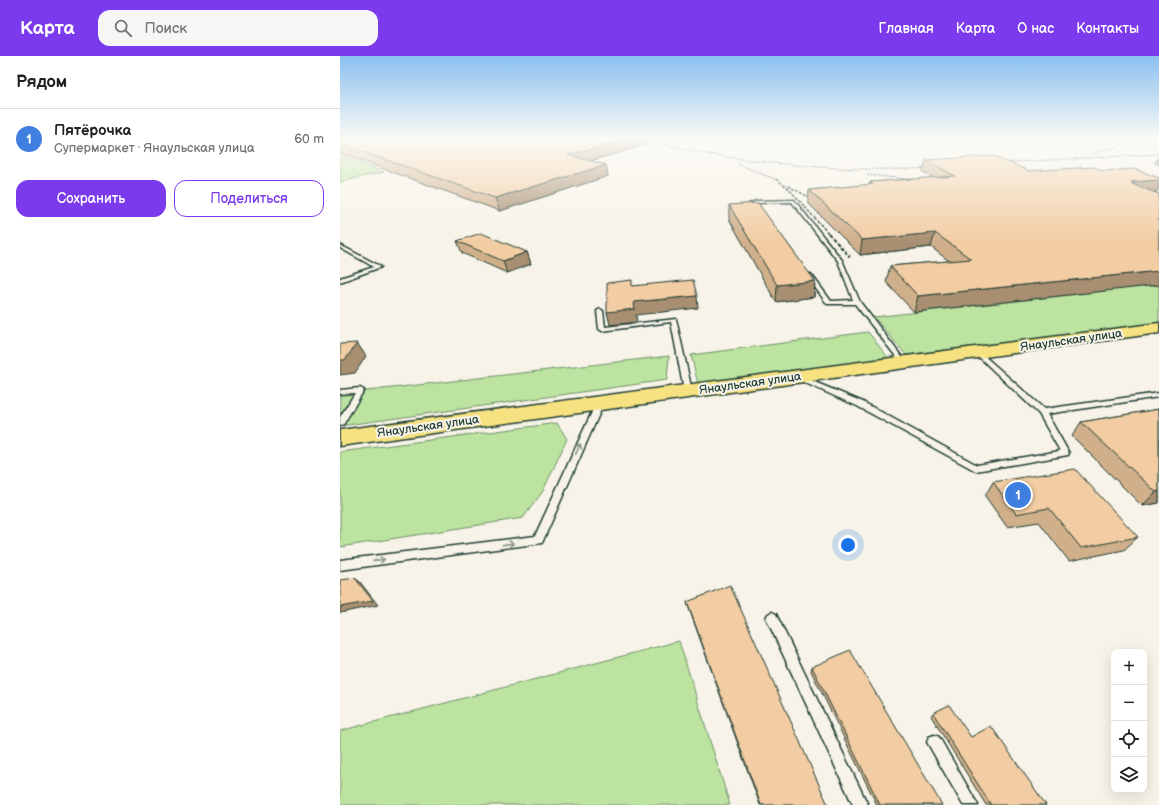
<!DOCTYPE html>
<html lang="ru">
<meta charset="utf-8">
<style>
body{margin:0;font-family:"Balsamiq Sans",sans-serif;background:#f6f6f6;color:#202124}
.controls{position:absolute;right:12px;bottom:12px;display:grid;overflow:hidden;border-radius:8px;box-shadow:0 4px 16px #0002}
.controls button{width:36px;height:36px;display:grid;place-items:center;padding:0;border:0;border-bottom:1px solid #e0e0e0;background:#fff;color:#202124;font:20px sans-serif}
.you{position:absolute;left:508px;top:489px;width:14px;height:14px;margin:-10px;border:3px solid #fff;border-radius:50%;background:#1a73e8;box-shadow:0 0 0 6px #1a73e833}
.badge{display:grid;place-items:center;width:26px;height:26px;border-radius:50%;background:#7c3aed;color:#fff;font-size:13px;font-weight:700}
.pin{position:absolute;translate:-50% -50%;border:2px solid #fff;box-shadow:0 1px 4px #0006}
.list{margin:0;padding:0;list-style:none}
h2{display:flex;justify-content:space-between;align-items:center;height:52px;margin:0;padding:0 16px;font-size:17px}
h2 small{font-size:13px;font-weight:400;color:#757577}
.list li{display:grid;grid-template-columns:26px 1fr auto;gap:12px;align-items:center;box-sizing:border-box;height:60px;padding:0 16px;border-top:1px solid #e0e0e0}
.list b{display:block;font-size:15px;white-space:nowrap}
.list p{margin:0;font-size:13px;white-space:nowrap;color:#757577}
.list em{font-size:13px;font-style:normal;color:#757577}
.actions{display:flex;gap:8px;padding:12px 16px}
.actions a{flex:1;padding:9px 0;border:1px solid #7c3aed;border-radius:12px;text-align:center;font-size:14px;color:#7c3aed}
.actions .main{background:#7c3aed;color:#fff}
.icon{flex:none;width:22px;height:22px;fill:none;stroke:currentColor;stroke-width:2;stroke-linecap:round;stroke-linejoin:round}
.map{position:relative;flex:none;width:819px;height:749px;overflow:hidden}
header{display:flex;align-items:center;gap:24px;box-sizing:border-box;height:56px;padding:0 20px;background:#7c3aed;color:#fff}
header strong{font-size:19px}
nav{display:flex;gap:22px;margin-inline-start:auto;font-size:14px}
.search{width:280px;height:36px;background:#f6f6f6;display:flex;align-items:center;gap:10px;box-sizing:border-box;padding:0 14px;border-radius:12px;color:#757577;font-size:15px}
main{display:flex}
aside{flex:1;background:#fff}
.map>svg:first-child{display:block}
.green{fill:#bce39f;stroke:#6e906a}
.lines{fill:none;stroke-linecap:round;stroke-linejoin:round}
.service-casing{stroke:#1f3d34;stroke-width:3}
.primary-casing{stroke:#1f3d34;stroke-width:3}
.service{fill:#f7f3e8;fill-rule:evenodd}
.primary{fill:#f7e281;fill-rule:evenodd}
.rail-far2{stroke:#1f3d34;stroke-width:1;stroke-dasharray:2.5 1;stroke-linecap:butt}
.rail-far1{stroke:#1f3d34;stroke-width:1.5;stroke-dasharray:3 1.5;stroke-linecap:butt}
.rail{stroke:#1f3d34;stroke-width:2;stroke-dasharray:4 2;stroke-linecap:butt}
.wall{fill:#d0af8b;stroke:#1f3d34}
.shaded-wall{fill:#a98f71;stroke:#1f3d34}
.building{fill:#f2cca2;stroke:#1f3d34}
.oneway{stroke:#8b988e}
.labels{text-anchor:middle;stroke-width:4;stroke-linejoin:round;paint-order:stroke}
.street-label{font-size:12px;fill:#1f3d34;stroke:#f7f3e8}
</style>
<header>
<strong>Карта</strong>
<div class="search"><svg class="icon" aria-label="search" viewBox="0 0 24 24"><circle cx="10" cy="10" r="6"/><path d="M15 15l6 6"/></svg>Поиск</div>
<nav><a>Главная</a><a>Карта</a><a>О нас</a><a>Контакты</a></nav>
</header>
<main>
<aside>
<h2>Рядом<small></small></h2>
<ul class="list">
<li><span class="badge" style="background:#3f7fe0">1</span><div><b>Пятёрочка</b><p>Супермаркет · Янаульская улица</p></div><em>60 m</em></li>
</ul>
<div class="actions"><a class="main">Сохранить</a><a>Поделиться</a></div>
</aside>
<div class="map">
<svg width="819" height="749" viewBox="0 0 819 749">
<rect width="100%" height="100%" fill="#f7f3e8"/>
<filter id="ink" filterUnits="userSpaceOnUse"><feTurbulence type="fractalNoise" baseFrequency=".025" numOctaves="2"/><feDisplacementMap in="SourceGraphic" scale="8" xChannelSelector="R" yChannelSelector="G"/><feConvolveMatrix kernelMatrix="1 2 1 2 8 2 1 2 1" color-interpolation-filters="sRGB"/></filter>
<g filter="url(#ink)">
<g class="green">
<path d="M 0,100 L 44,116 L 0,126 Z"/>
<path d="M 819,229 L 819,267 L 566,299 L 534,261 Z"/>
<path d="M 528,276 L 550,304 L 359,332 L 351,299 Z"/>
<path d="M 329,300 L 327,324 L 0,370 L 0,338 Z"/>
<path d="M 217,367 L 227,383 L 203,435 L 183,462 L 0,491 L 0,396 Z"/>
<path d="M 339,585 L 390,749 L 0,749 L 0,675 Z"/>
</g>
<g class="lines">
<defs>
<g id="service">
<path d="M 454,144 L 502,204 L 520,246 L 565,305 L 565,307 L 561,307 L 515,248 L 487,248 L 467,220 L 467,218 L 471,218 L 491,245 L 513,244 L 498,205 L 452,146 L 417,147 L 405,152 L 402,151 L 416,145 Z"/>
<path d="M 0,189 L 40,210 L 41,211 L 0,226 L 0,222 L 34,211 L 0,192 Z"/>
<path d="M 260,253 L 263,255 L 265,271 L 336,263 L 352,335 L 351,337 L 345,337 L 344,335 L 331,266 L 262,275 L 259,273 L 257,255 Z"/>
<path d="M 638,295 L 640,296 L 704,353 L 819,337 L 819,341 L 707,358 L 729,397 L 728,399 L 636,415 L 517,350 L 454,322 L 458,320 L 460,320 L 523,346 L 637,409 L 720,395 L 699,358 L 636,298 L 635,297 Z"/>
<path d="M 20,332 L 24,334 L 3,369 L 0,370 L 0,361 L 15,337 L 0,338 L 0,334 Z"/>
<path d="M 257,345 L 263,345 L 264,347 L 202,487 L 0,514 L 0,504 L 195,480 Z"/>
<path d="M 432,556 L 436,558 L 528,749 L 513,749 L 428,566 L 426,562 L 428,558 Z"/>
<path d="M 594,679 L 599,681 L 638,749 L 623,749 L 587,686 L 589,681 Z"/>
</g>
<path id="primary" d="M 819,267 L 819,277 L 0,390 L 0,374 Z"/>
</defs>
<use href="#service" class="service-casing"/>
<use href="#primary" class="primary-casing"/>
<use href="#service" class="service"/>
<use href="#primary" class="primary"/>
<g class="rail-far2">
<path d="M 292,82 L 372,99"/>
<path d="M 413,82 L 465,88"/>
<path d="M 753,97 L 784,88 L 794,82"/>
<path d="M 368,98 C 444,110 518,116 595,112"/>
<path d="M 658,107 L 819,98"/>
<path d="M 398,108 L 437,124"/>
<path d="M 527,119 L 567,123"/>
</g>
<g class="rail-far1">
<path d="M 436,123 L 448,132 L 489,178"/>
<path d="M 448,130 L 467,140 L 474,146"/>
</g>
<path class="rail" d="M 488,177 L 510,201"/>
</g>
<g class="wall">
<path d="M 0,82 L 305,89 L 251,105 L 266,109 L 268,120 L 160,155 L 0,97 Z"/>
<path d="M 819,100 L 819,109 L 815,107 Z"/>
<path d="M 586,104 L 689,115 L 817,136 L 813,136 L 574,256 L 546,226 L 550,210 L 609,205 L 591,191 L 520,199 L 468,147 L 469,134 L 529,129 L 530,126 L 593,122 L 583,116 Z"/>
<path d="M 389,149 L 475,225 L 474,241 L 436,246 L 389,163 Z"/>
<path d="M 117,185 L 187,196 L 191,208 L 167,217 L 122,197 Z"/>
<path d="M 819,353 L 819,447 L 802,450 L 732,380 L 741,366 Z"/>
<path d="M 653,426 L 798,481 L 784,494 L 729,505 L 699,466 L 667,471 L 645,440 Z"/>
<path d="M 347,546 L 488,749 L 420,749 L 348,550 Z"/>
<path d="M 472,611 L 602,749 L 537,749 L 471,615 Z"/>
<path d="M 593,657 L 631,681 L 706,749 L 646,749 L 591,660 Z"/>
</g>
<g class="shaded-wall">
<path d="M 294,82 L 304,82 L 305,89 L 231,110 L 228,99 Z"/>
<path d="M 266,109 L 268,120 L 160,155 L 155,142 Z"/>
<path d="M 819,124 L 819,132 L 817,136 L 790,138 L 791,126 Z"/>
<path d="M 595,177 L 591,191 L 520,199 L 522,184 Z"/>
<path d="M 187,196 L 191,208 L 167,217 L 163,205 Z"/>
<path d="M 819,215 L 819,229 L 574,256 L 578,240 Z"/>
<path d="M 475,225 L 474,241 L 436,246 L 437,229 Z"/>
<path d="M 357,240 L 358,252 L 296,259 L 297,266 L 270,269 L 267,256 L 294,246 Z"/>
<path d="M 17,287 L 26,300 L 15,317 L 0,319 L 0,304 Z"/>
<path d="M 819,435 L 819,447 L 802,450 L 816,436 Z"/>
<path d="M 15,522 L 20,526 L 38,549 L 0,557 L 0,551 Z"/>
</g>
<g class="building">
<path d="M 0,82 L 294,82 L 228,99 L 266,109 L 155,142 L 0,88 Z"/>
<path d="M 653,100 L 689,115 L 753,111 L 764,115 L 795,113 L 819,122 L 819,124 L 791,126 L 795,127 L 792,128 L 819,138 L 819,215 L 578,240 L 550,210 L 631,203 L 595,177 L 522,184 L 469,134 L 533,128 L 530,126 L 615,120 L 586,104 Z"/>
<path d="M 418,147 L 475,225 L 437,229 L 389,149 Z"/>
<path d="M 141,177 L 187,196 L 163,205 L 117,185 Z"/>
<path d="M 292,224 L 292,230 L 353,224 L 357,240 L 294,246 L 295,253 L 267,256 L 267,227 Z"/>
<path d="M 17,287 L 5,304 L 0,304 L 0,288 Z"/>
<path d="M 819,353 L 819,435 L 816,436 L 741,366 Z"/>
<path d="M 735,413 L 798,481 L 741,492 L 709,452 L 676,458 L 653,426 Z"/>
<path d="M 15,522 L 33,545 L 0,551 L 0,524 Z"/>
<path d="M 390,529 L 488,749 L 421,749 L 347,546 Z"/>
<path d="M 510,594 L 602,749 L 540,749 L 472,611 Z"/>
<path d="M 609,649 L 631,681 L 651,670 L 706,749 L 651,749 L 593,657 Z"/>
</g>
<defs><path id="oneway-shaft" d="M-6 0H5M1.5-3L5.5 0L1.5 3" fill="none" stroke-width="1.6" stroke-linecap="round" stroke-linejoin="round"/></defs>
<g class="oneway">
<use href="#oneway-shaft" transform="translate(238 393) rotate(-66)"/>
<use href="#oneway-shaft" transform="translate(168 488) rotate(-7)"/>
<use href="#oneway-shaft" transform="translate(39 504) rotate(-7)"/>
</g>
</g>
<linearGradient id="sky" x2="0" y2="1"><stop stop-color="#8ac0f0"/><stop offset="0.44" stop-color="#fbfaf5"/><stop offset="1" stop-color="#fbfaf5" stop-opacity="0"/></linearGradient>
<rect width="819" height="187" fill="url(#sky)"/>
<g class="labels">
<g class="street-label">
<text transform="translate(731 284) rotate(-8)" y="4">Янаульская улица</text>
<text transform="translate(410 327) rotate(-8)" y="4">Янаульская улица</text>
<text transform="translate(88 370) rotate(-8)" y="4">Янаульская улица</text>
</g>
</g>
</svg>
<div class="controls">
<button>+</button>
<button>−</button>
<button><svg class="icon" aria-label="locate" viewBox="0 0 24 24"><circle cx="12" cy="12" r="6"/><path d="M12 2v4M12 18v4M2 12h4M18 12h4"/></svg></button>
<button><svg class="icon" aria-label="layers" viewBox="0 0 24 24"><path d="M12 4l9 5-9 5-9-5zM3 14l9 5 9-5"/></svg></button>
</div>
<div class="you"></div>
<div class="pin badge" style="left:678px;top:439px;background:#3f7fe0">1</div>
</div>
</main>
